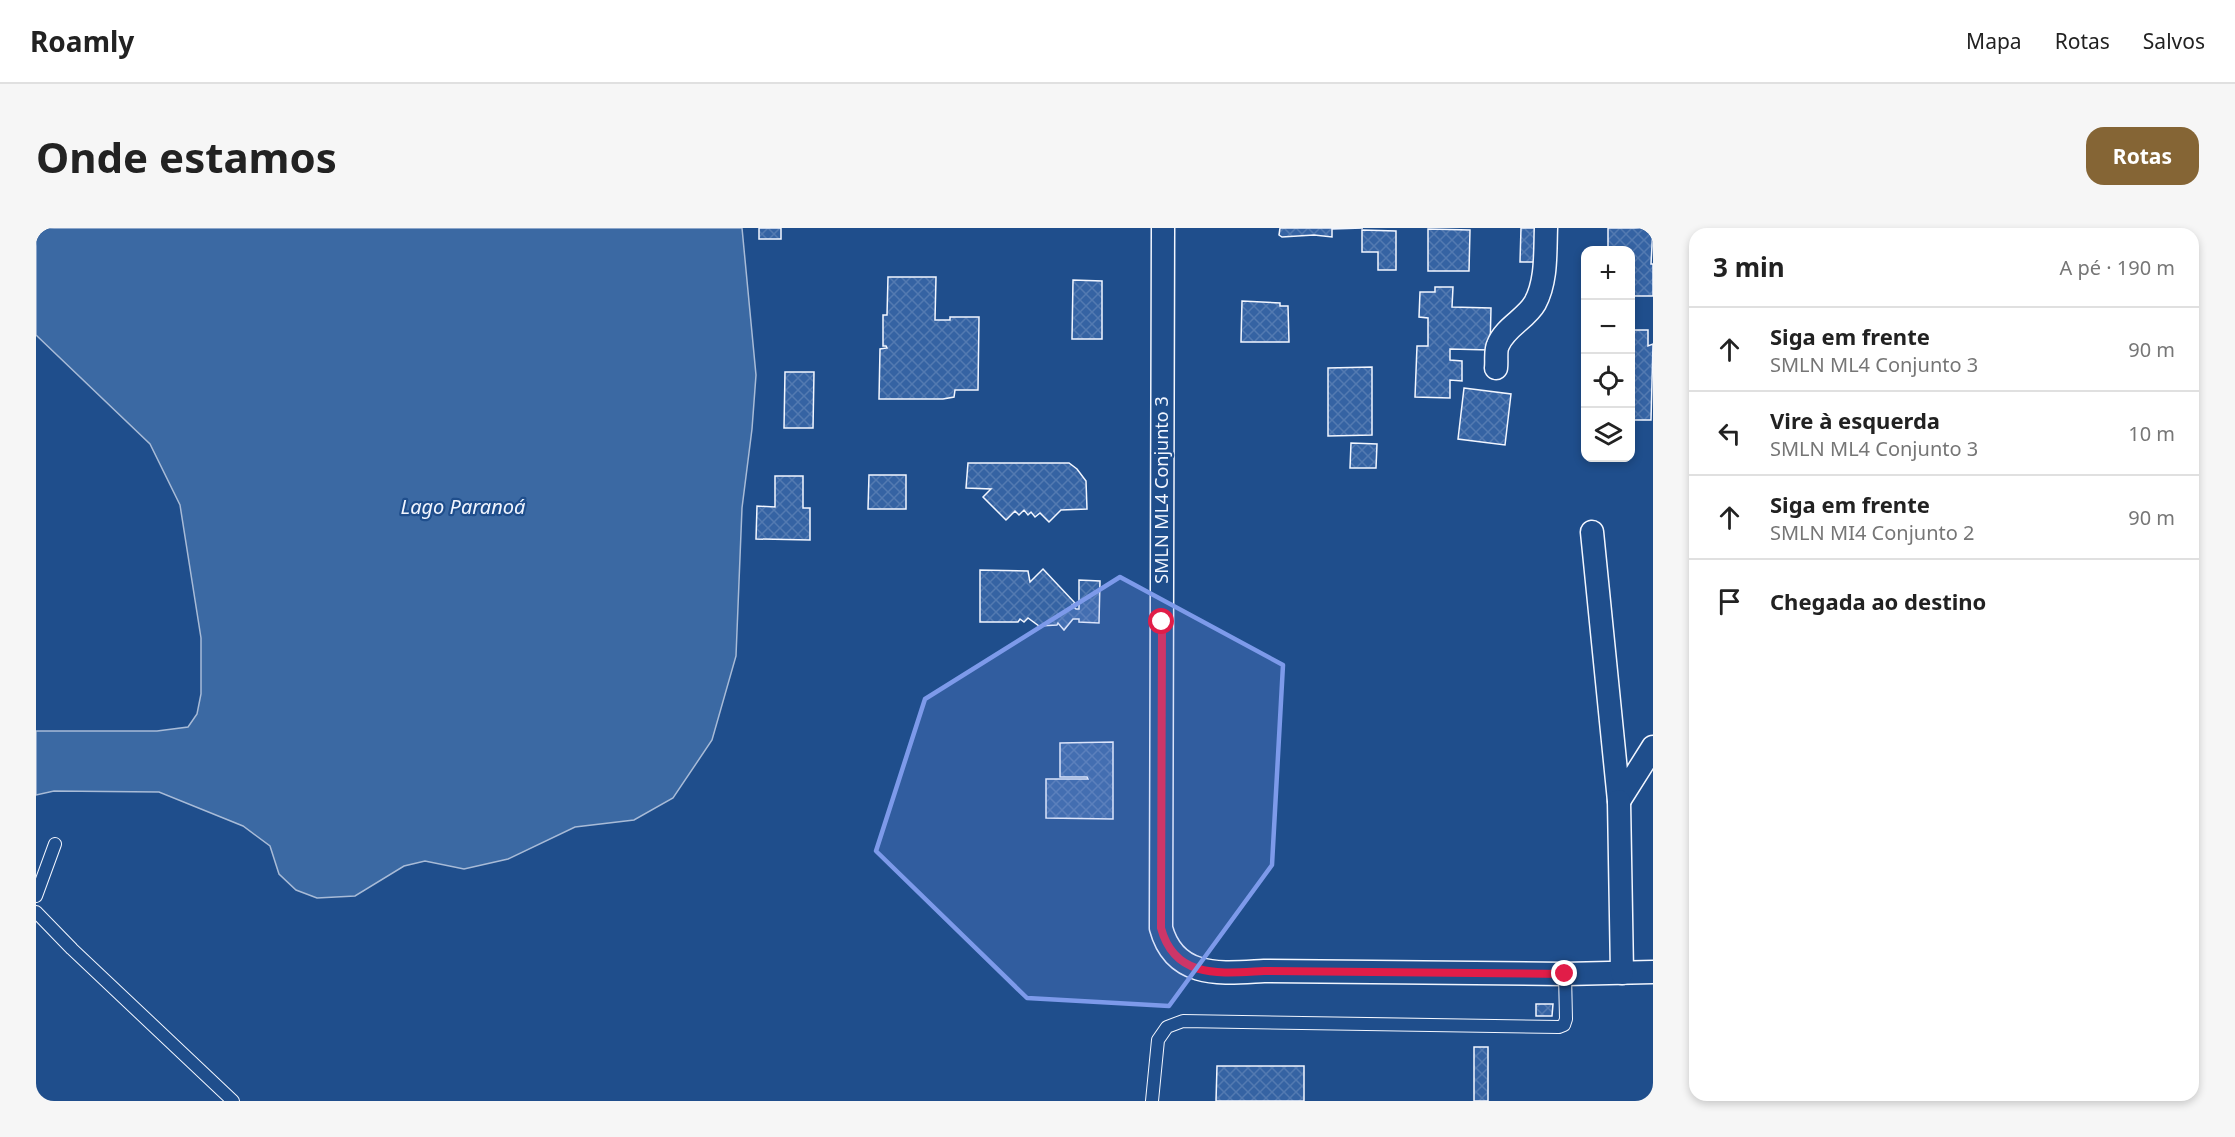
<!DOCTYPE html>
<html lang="pt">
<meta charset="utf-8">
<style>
body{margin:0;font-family:"Noto Sans",sans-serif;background:#f6f6f6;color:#222}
.controls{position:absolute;right:18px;top:18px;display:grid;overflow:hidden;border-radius:12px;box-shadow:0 3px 9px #0003}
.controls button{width:54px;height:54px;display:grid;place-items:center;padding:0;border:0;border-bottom:2px solid #e0e0e0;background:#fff;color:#222;font:30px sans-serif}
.stop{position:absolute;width:18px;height:18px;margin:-14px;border:4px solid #e11d48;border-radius:50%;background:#fff}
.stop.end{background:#e11d48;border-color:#fff;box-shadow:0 2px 6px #0008}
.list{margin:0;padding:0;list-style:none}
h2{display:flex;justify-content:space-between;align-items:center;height:78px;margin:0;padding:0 24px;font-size:26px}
h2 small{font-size:20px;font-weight:400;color:#767676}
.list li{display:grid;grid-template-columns:39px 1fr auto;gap:18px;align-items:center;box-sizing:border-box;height:84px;padding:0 24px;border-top:2px solid #e0e0e0}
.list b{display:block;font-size:22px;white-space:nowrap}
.list p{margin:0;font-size:20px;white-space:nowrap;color:#767676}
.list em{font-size:20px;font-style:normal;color:#767676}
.icon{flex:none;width:33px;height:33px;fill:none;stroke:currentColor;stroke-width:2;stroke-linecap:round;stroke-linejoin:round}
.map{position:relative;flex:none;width:1617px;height:873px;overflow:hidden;border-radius:18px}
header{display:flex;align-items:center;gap:36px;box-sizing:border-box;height:84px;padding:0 30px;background:#fff;border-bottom:2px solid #e0e0e0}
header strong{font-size:28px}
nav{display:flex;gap:33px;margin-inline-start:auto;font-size:21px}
.intro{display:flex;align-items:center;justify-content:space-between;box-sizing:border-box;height:144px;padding:0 36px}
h1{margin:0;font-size:42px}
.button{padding:15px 27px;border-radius:18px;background:#856535;color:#fff;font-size:21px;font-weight:700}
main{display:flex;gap:36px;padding:0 36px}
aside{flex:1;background:#fff;border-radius:18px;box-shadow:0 3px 9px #0003}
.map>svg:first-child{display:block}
.water{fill:#3b69a3;stroke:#a8bbd7;stroke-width:1.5}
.building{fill:url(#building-cross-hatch);stroke:#f2f6ff;stroke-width:1.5}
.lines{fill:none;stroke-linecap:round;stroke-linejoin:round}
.lane-casing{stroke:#f2f6ff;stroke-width:14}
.street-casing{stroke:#f2f6ff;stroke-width:25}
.lane{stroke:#1f4e8c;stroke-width:12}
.street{stroke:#1f4e8c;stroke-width:22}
.route{stroke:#e11d48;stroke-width:8}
.marked{fill:#7d9aea;fill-opacity:0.2;stroke:#7d9aea;stroke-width:4.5;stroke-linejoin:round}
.labels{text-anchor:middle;stroke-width:4.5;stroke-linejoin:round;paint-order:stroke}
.street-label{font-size:18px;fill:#f2f6ff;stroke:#1f4e8c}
.water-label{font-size:20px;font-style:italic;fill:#f2f6ff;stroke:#1f4e8c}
</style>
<header>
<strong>Roamly</strong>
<nav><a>Mapa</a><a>Rotas</a><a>Salvos</a></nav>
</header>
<div class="intro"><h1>Onde estamos</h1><a class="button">Rotas</a></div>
<main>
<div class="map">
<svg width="1617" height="873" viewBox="0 0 1617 873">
<defs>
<pattern id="building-cross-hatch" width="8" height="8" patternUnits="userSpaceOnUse" patternTransform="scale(1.5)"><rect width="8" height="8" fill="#3563a3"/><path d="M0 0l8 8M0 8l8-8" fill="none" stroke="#537ab1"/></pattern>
</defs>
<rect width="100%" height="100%" fill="#1f4e8c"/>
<path class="water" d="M 0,0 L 706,0 L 720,147 L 716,201 L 706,280 L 700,428 L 676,512 L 637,570 L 598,592 L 539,599 L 472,631 L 428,641 L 389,633 L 368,638 L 319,668 L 281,670 L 260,662 L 243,646 L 234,618 L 207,598 L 123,564 L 18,563 L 0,567 L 0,503 L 121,503 L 152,499 L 161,486 L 165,466 L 165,410 L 144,277 L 114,216 L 0,107 Z"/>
<g class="building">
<rect x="723" y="0" width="22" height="11"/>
<path d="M 1244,0 L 1327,0 L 1296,1 L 1296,9 L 1278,7 L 1246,9 L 1243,7 Z"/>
<path d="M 1485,0 L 1499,0 L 1499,34 L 1484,34 Z"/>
<path d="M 1572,0 L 1617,0 L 1615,36 L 1617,36 L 1617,68 L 1594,68 L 1594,22 L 1572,22 Z"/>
<path d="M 1392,1 L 1434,2 L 1433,43 L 1392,43 Z"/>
<path d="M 1326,2 L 1360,3 L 1360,42 L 1342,42 L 1342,24 L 1326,24 Z"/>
<path d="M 852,49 L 900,49 L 899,92 L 914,92 L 914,89 L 943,89 L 942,162 L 919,162 L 918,169 L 907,171 L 843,171 L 844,121 L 851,120 L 850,118 L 847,118 L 847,87 L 851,87 Z"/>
<path d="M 1037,52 L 1066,53 L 1066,111 L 1036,111 Z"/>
<path d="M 1399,59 L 1417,59 L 1416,79 L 1455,80 L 1454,122 L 1414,121 L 1414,132 L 1426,133 L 1426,153 L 1414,152 L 1414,170 L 1379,169 L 1381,118 L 1392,118 L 1392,90 L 1383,89 L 1384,64 L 1399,64 Z"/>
<path d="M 1206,73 L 1244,75 L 1244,78 L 1252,78 L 1253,114 L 1205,114 Z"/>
<path d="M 1594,102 L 1612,102 L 1612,118 L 1617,116 L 1615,192 L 1594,192 Z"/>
<path d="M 1336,139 L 1336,207 L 1292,208 L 1292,140 Z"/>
<path d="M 749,144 L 778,144 L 777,200 L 748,200 Z"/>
<path d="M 1428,160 L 1475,166 L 1469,217 L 1422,211 Z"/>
<path d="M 1315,215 L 1341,216 L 1340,240 L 1314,240 Z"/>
<path d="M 932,235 L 1033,235 L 1041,241 L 1050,253 L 1051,281 L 1025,282 L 1013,294 L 1004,285 L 999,289 L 995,284 L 992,287 L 988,282 L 983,287 L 979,283 L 970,292 L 947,269 L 955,261 L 930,260 Z"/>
<path d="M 833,247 L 870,247 L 870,281 L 832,281 Z"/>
<path d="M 739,248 L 767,248 L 767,280 L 774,280 L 774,312 L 720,311 L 721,278 L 739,279 Z"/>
<path d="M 1007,341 L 1039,375 L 1036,377 L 1040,381 L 1043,381 L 1043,352 L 1064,353 L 1063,395 L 1043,394 L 1043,391 L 1037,391 L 1028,402 L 1022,395 L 1021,397 L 1003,398 L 992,390 L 988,394 L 984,391 L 982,394 L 944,394 L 944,342 L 992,343 L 994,354 Z"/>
<path d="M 1077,514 L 1077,591 L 1010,590 L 1010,551 L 1052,551 L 1051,549 L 1024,549 L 1024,515 Z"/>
<path d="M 1500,776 L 1517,776 L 1516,788 L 1500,788 Z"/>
<rect x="1438" y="819" width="14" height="54"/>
<path d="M 1181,838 L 1268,838 L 1268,873 L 1180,873 Z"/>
</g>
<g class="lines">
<defs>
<g id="lane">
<path d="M 0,668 L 19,616"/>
<path d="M 0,684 L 36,721 L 197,873"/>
<path d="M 1116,873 L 1122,812 L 1131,799 L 1147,793 L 1523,799 L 1528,797 L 1530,791 L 1529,746"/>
</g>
<g id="street">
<path d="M 1127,0 L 1125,700 C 1139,752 1187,745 1228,743 L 1529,746 L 1617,744"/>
<path d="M 1460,140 C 1461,133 1459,123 1462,117 C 1469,99 1490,91 1499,75 C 1511,53 1509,24 1510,0"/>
<path d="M 1556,304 L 1583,573 L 1617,519"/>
<path d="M 1583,573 L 1586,745"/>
</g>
</defs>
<use href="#lane" class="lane-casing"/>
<use href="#street" class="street-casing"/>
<use href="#lane" class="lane"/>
<use href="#street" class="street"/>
</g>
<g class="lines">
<path class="route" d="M 1126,394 L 1125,700 C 1139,752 1186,745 1228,743 L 1529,746"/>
</g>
<path class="marked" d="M 1084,349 L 1247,437 L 1236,637 L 1133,778 L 991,770 L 840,623 L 889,471 Z"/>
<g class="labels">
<g class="street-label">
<text transform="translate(1126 262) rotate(-90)" y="6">SMLN ML4 Conjunto 3</text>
</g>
<g class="water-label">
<text x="427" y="286">Lago Paranoá</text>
</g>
</g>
</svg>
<div class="controls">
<button>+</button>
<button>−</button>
<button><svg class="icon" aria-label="locate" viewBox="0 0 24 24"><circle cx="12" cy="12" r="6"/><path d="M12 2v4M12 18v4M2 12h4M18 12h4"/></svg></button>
<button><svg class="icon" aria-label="layers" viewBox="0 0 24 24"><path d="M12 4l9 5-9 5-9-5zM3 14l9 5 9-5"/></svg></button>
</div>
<div class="stop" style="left:1126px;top:394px"></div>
<div class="stop end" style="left:1529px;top:746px"></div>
</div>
<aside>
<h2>3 min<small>A pé · 190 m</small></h2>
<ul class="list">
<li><svg class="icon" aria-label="ahead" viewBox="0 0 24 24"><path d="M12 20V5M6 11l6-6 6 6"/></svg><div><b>Siga em frente</b><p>SMLN ML4 Conjunto 3</p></div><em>90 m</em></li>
<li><svg class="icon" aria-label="left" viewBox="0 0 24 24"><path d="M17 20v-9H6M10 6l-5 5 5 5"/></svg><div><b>Vire à esquerda</b><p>SMLN ML4 Conjunto 3</p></div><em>10 m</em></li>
<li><svg class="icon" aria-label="ahead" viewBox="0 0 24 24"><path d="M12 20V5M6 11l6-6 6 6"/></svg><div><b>Siga em frente</b><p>SMLN MI4 Conjunto 2</p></div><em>90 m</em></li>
<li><svg class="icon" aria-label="arrive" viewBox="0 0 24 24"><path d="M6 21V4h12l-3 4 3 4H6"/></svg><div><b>Chegada ao destino</b></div></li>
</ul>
</aside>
</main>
